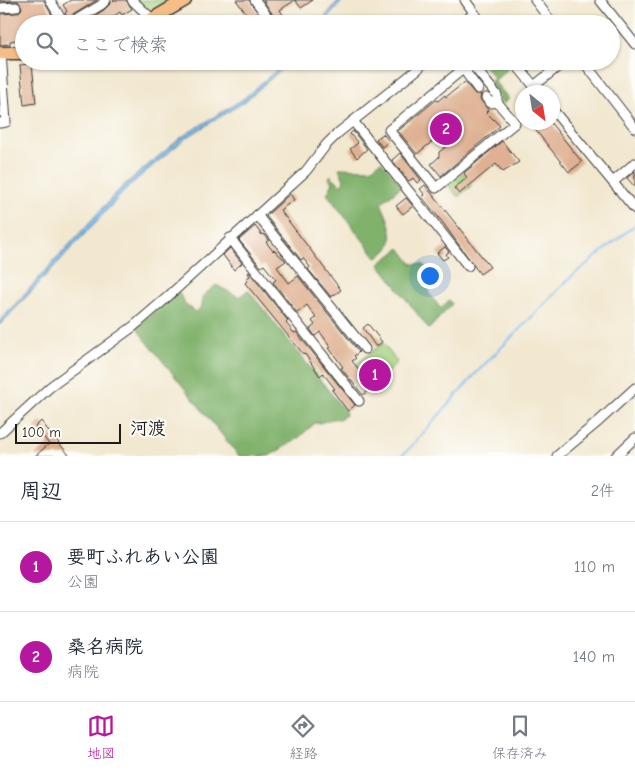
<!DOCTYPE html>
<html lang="ja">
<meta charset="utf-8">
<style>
body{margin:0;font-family:"Comic Neue","Klee One",sans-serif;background:#f6f6f7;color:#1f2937}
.compass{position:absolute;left:515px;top:85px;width:45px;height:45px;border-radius:50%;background:#fff;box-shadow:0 1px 4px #0004;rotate:150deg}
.scale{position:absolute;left:15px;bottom:12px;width:106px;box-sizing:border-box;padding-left:5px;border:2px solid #1c1c1c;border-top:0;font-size:14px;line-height:18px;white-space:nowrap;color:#1c1c1c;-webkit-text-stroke:4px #fdfcf7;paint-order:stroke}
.you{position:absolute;left:429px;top:275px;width:18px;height:18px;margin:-12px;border:4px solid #fff;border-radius:50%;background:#1a73e8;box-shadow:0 0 0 8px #1a73e833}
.badge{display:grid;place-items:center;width:32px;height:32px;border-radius:50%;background:#b5179e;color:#fff;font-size:16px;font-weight:700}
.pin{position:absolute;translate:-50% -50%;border:2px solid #fff;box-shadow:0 1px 5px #0006}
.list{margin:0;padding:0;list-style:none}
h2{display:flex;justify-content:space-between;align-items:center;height:65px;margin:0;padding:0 20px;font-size:21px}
h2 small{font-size:16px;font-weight:400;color:#747a83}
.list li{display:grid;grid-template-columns:32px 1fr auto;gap:15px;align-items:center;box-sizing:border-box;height:90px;padding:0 20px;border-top:1px solid #e0e1e3}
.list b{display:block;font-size:19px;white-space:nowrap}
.list p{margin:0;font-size:16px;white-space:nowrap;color:#747a83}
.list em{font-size:16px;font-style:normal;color:#747a83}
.icon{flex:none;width:28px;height:28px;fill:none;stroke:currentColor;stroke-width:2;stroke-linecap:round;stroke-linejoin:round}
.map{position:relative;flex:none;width:635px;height:456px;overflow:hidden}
.search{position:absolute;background:#fff;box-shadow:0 1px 4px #0004;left:15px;right:15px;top:15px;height:55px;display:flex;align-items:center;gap:12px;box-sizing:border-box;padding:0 18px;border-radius:28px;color:#747a83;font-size:19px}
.sheet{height:245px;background:#fff}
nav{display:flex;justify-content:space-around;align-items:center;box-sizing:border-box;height:70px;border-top:1px solid #e0e1e3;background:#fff;font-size:14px;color:#747a83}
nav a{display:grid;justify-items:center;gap:2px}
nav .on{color:#b5179e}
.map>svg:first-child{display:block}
.green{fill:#a0cf7d;stroke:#5e764c}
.forest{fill:#80b26c;stroke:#4e6744}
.water{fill:#7abcf0;stroke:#4b6c86}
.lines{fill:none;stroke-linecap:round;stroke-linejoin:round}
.stream{stroke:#7abcf0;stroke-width:2}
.building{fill:#dfb192}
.minor-casing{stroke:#3c3b37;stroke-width:11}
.highway-casing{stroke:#3c3b37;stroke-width:15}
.minor{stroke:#fff;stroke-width:9}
.highway{stroke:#f6be87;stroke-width:12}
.labels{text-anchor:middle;stroke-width:4;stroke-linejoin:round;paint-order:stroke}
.neighbourhood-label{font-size:18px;font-weight:bold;fill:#1c1c1c;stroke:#fdfcf7}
</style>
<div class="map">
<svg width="635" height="456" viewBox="0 0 635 456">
<rect width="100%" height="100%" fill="#fdfcf7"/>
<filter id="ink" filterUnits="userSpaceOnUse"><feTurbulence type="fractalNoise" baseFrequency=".02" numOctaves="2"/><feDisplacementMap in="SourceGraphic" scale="10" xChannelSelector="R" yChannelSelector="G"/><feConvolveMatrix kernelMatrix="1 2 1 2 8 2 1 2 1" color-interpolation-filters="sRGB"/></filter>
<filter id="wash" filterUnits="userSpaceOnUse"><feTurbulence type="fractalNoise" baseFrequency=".0096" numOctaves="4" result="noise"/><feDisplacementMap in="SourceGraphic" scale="20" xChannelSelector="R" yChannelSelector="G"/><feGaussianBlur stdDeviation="1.12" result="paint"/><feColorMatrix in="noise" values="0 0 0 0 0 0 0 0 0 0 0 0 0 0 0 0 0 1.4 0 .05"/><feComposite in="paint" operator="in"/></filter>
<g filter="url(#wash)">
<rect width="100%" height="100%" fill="#f2e8d0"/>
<g class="green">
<path d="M 137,0 L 165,0 L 167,3 L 149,12 Z"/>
<path d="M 463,172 L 472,183 L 470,187 L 458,197 L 447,184 Z"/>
<path d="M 383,343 L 397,362 L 374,387 L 356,364 Z"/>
</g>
<g class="forest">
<path d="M 486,61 L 502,61 L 508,69 L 494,81 L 509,99 L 503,104 L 490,82 L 494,78 L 484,65 Z"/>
<path d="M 381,161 L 402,186 L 381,203 C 389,221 402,248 376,257 L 327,194 L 333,183 L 329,178 L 331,175 L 341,185 L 344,180 L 339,168 L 371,169 Z"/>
<path d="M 400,248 L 412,264 L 423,264 L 432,275 L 428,292 L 441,309 L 449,300 L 452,304 L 429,329 L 379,264 Z"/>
<path d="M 216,285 L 239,297 L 248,290 L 345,411 L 346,415 L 339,419 C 330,417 324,424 315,423 L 296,440 L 269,456 L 239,456 L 140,333 L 137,326 L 178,291 L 185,304 L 196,312 L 202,306 L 203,296 Z"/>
</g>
<g class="water">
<path d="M 339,0 L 343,0 L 323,24 L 319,24 Z"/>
<path d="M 287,61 L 291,61 L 244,102 L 186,138 L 131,184 L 0,325 L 0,321 L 118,191 L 129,181 L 183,136 L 243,99 Z"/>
</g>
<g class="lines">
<path class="stream" d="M 401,456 L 410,448 L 478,371 L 572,276 L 635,225"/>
</g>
<g id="blocks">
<g class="building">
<path d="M 0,0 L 44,0 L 57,24 L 24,24 L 24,39 L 10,41 L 10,44 L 0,45 L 0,14 L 17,13 L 21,10 L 22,7 L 18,1 L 0,2 Z"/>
<path d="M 71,0 L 97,0 L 68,18 L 65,13 L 67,11 L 63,5 Z"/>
<path d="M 114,0 L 126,0 L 132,9 L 122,15 L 120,12 L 109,19 L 110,24 L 82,24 L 104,10 Z"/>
<path d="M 236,0 L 249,0 L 265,23 L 254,24 Z"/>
<path d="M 263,0 L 313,0 L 301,8 L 295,0 L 280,10 L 289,24 L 279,24 Z"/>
<path d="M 32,64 L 36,103 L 24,105 L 20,65 Z"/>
<path d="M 465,82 L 475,94 L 481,94 L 480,99 L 488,110 L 486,112 L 500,126 L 441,176 L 431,164 L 439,157 L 439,152 L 448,145 L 440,135 L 417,154 L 398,131 L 436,100 L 438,101 L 445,95 L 446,97 Z"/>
<path d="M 529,122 L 550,122 L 582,162 L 569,172 Z"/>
<path d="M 353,131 L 367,149 L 357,158 L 350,149 L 358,143 L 350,134 Z"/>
<path d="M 383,134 L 389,141 L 382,147 L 376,139 Z"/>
<path d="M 502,141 L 519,162 L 503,172 L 496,164 L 459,194 L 454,188 L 467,178 L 464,173 Z"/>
<path d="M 400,153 L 421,180 L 417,183 L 413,178 L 409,181 L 407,179 L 392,160 Z"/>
<path d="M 635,171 L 635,187 L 627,178 Z"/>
<path d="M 425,185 L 490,267 L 480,274 L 443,223 L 422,197 L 425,195 L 420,189 Z"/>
<path d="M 290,194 L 294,200 L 280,210 L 341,290 L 331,297 L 308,269 L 310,267 L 303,258 L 301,260 L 266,216 Z"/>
<path d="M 406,198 L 413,206 L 403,214 L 396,206 Z"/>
<path d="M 255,226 L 262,235 L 264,234 L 269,240 L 266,242 L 273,251 L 274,250 L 286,261 L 277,267 L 289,283 L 298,276 L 359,352 L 354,356 L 356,358 L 352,361 L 373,387 L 363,395 L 341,368 L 343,367 L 329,348 L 331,347 L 320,332 L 315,336 L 310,329 L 315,325 L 312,321 L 316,318 L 307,305 L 297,313 L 273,282 L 276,280 L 264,265 L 261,267 L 239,240 Z"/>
<path d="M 445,247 L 449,252 L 446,254 L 448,257 L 443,260 L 437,253 Z"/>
<path d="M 230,248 L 242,263 L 234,270 L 223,255 Z"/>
<path d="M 249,272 L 288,321 L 286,323 L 294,333 L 296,332 L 355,405 L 348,411 L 332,390 L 335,389 L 323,373 L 320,376 L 305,354 L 304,355 L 295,344 L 245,283 L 247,281 L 246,279 L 250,276 L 248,273 Z"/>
<path d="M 368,324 L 382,342 L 376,347 L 363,328 Z"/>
<path d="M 41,421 L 52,435 L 70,456 L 35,456 L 49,444 L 35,427 Z"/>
</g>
</g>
</g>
<g filter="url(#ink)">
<use href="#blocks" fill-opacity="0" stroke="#3c3b37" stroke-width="1"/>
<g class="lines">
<defs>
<g id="minor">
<path d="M 50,0 L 64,24"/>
<path d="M 132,0 L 152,19"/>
<path d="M 255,0 L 273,24"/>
<path d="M 465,0 L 482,24"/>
<path d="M 535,0 L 553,24"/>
<path d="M 600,0 L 635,44"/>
<path d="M 0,8 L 16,7"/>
<path d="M 69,24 L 101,5 L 106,0"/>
<path d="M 462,24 L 474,13"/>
<path d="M 476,61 L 475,68 L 497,95 L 497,102 L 515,123 L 489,144"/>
<path d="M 513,61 L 539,92"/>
<path d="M 583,61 L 635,128"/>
<path d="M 474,62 L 458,73 L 389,130 L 436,188 L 487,146"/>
<path d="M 466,69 L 467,74 L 478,89"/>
<path d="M 534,86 L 565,61"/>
<path d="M 486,98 L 491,103 L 497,102"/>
<path d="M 552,109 L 635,209"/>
<path d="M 353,121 L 468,266"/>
<path d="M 0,123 L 6,122 L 1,53"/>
<path d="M 613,182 L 635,163"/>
<path d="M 257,215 L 365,349"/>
<path d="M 230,238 L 359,401"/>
<path d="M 0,433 L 50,387 L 134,326 L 163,301 L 306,171 L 326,145 L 338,133 L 418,69 L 425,61"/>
<path d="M 557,456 L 599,421 L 635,388"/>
<path d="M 616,456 L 635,438"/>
</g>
<g id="highway">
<path d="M 144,24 L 185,0"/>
<path d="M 0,53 L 24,53"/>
</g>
</defs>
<use href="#minor" class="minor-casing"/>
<use href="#highway" class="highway-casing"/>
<use href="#minor" class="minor"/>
<use href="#highway" class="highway"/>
</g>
</g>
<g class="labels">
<g class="neighbourhood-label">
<text x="148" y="434">河渡</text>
</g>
</g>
</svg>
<svg class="compass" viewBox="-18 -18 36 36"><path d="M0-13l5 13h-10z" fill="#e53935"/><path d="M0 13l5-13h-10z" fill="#747a83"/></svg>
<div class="scale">100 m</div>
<div class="you"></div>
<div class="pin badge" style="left:375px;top:375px">1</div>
<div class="pin badge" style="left:446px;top:129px">2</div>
<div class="search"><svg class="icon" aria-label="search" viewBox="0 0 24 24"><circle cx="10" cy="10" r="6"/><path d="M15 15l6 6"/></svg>ここで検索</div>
</div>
<section class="sheet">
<h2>周辺<small>2件</small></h2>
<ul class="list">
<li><span class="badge">1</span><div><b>要町ふれあい公園</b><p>公園</p></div><em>110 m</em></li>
<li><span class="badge">2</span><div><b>桑名病院</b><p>病院</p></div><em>140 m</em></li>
</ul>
</section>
<nav>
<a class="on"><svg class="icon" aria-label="map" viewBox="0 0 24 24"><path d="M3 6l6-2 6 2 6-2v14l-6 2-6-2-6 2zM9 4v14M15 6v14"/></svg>地図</a>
<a><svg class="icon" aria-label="directions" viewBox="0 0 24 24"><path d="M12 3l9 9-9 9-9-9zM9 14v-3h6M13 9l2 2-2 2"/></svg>経路</a>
<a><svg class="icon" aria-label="saved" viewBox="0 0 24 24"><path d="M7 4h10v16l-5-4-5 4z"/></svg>保存済み</a>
</nav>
